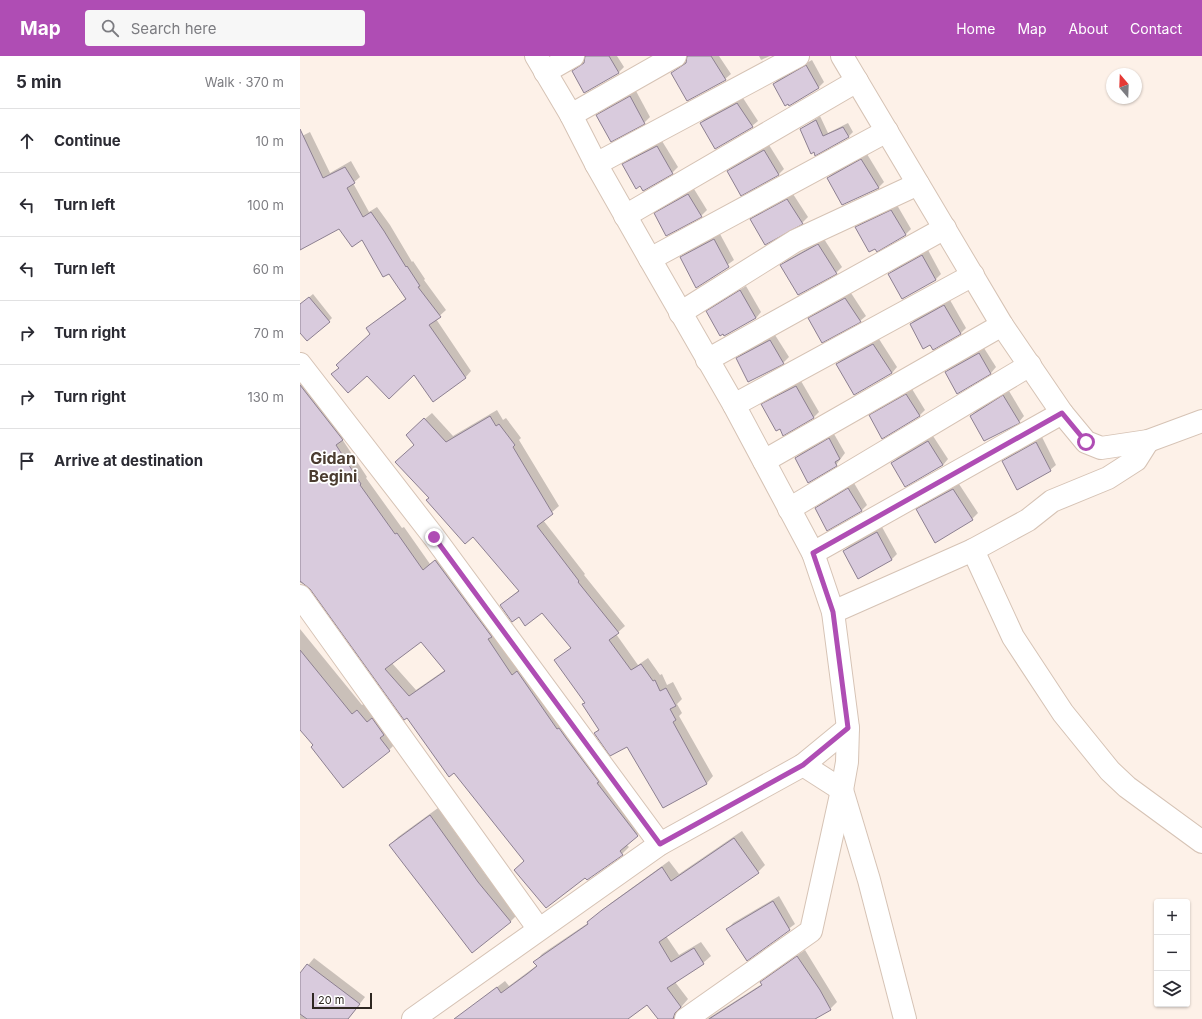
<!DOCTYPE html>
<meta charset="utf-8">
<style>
body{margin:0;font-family:Inter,sans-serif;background:#f7f7f7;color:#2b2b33}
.controls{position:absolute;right:12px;bottom:12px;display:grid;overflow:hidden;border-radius:4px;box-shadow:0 1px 3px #0004}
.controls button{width:36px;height:36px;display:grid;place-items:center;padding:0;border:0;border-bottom:1px solid #e1e1e2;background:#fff;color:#2b2b33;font:20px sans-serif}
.compass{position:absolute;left:806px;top:12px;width:36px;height:36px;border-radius:50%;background:#fff;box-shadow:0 1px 3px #0004;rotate:341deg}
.scale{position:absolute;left:12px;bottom:10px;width:60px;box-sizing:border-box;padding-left:4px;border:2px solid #2e2721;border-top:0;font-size:11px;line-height:14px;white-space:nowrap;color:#2e2721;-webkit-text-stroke:3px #fff;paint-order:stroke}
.stop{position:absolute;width:12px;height:12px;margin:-9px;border:3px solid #af4db4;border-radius:50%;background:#fff}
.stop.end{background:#af4db4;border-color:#fff;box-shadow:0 1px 4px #0008}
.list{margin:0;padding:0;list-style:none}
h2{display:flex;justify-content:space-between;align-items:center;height:52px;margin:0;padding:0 16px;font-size:17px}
h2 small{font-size:13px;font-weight:400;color:#7c7c81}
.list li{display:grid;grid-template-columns:26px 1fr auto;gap:12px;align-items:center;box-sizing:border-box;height:64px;padding:0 16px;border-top:1px solid #e1e1e2}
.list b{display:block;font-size:15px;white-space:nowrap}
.list em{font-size:13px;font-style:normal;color:#7c7c81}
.icon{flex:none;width:22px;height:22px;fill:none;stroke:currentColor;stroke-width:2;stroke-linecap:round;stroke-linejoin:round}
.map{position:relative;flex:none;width:902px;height:963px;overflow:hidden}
header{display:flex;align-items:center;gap:24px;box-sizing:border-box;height:56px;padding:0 20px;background:#af4db4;color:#fff}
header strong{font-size:19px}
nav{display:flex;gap:22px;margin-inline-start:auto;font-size:14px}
.search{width:280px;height:36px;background:#f7f7f7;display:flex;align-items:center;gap:10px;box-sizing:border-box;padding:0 14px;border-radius:4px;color:#7c7c81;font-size:15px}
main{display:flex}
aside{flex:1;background:#fff}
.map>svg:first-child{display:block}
.shadow{fill:#0003;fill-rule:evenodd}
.building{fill:#d9cbdd;stroke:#8d8091;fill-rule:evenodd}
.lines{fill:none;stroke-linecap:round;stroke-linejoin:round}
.minor-casing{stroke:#d6c3b5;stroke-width:24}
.minor{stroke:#fff;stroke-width:22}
.route{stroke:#af4db4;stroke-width:5}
.labels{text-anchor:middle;stroke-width:3.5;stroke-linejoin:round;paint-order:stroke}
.quarter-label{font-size:16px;font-weight:bold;fill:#4b3c30;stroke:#fff}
</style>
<header>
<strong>Map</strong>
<div class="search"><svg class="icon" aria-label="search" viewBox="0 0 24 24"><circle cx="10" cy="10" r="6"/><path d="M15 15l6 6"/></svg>Search here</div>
<nav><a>Home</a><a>Map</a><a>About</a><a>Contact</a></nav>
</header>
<main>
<aside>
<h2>5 min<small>Walk · 370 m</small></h2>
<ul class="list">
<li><svg class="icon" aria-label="ahead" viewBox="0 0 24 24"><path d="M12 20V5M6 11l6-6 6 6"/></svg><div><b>Continue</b></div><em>10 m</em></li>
<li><svg class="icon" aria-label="left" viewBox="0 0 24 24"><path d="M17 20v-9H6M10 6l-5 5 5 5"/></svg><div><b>Turn left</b></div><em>100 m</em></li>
<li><svg class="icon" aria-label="left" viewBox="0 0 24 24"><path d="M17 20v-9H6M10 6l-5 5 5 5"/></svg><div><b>Turn left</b></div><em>60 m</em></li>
<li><svg class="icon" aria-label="right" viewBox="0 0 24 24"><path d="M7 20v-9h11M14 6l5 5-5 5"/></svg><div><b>Turn right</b></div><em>70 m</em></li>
<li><svg class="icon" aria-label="right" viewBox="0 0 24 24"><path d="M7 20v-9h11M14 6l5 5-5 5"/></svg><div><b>Turn right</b></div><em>130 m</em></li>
<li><svg class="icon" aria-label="arrive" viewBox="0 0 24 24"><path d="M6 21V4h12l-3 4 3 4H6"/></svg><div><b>Arrive at destination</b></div></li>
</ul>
</aside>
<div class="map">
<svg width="902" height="963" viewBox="0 0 902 963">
<rect width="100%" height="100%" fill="#fdf1e8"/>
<g class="shadow">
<path d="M 286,0 L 317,0 L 324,11 L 318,17 L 273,15 L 285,5 Z"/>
<path d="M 388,0 L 419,0 L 431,18 L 425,23 L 372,17 L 387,5 Z"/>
<path d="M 459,0 L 470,0 L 461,4 Z"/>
<path d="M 512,4 L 524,26 L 519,31 L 490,49 L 474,28 L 479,22 Z"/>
<path d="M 336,35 L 350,61 L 344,67 L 297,59 L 303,54 Z"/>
<path d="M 443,42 L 458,65 L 452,70 L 401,67 L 406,61 Z"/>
<path d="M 520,60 L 528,77 L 548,67 L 553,76 L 549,80 L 516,98 L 501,73 Z"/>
<path d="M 10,76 L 30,117 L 51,105 L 60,121 L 53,127 L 69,156 L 77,151 L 90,169 L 112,206 L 113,205 L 125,223 L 124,224 L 146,254 L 136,263 L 171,315 L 165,322 L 115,317 L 33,318 L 71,278 L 67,272 L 106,242 L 89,216 L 62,183 L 39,172 L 0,188 L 0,81 Z"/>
<path d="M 362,85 L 378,111 L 372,117 L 343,134 L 324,108 L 329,103 Z"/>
<path d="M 469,89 L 484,113 L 479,118 L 441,139 L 428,115 L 433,110 Z"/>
<path d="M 567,98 L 584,126 L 578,132 L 528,122 L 534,116 Z"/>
<path d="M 394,133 L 407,154 L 401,160 L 367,179 L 356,158 L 361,152 Z"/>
<path d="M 493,138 L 508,161 L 502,167 L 465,188 L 451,163 L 457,158 Z"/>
<path d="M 597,149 L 611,173 L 605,179 L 557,171 L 562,165 Z"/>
<path d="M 420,178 L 434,204 L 397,231 L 381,201 L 386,196 Z"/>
<path d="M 524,183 L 542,211 L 536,217 L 482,209 L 487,204 Z"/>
<path d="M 628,194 L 641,218 L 636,223 L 603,242 L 590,218 L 595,212 Z"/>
<path d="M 446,230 L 461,256 L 456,262 L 408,255 L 413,250 Z"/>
<path d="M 551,237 L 566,260 L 560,265 L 509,263 L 515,257 Z"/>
<path d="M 13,238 L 32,262 L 25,269 L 0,278 L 0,249 Z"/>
<path d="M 650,244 L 666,272 L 661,277 L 633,293 L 611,268 L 616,262 Z"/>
<path d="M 475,279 L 489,301 L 483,307 L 437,303 L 442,297 Z"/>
<path d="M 579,283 L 597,311 L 592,317 L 537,308 L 542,303 Z"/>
<path d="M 684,292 L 696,311 L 691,317 L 657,337 L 646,316 L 651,311 Z"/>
<path d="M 0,314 L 49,376 L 42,383 L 67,421 L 66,422 L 102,472 L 104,471 L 130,508 L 143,498 L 344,773 L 326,788 L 329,791 L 322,798 L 287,823 L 154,716 L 107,661 L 11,532 L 5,528 L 0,527 ZM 121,584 L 145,614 L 116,634 L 91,606 Z"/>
<path d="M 501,325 L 519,356 L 514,361 L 484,378 L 462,349 L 468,343 Z"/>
<path d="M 612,333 L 625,354 L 620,359 L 570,359 L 576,354 Z"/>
<path d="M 709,335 L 724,360 L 719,366 L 671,360 L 677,354 Z"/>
<path d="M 197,354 L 203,364 L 206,362 L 221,382 L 219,384 L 259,450 L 243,464 L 285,518 L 284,519 L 325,570 L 316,578 L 338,609 L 348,602 L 360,619 L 362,618 L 367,629 L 373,626 L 382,643 L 377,648 L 382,657 L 379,660 L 413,720 L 407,727 L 363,751 L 328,689 L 295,677 L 299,673 L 283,648 L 286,646 L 256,604 L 272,591 L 242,556 L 219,560 L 201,549 L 219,534 L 173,480 L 130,441 L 115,388 L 113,373 L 132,357 L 153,380 Z"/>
<path d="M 534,378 L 545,397 L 536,409 L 496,402 L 502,396 Z"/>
<path d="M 633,380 L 648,403 L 643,409 L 592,407 L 598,401 Z"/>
<path d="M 742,381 L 756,409 L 750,414 L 703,405 L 709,400 Z"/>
<path d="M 554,427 L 567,449 L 562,454 L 516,452 L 521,447 Z"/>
<path d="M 659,428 L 678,457 L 672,463 L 617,454 L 623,448 Z"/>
<path d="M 582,471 L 597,498 L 592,503 L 558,522 L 544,495 L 550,489 Z"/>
<path d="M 0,573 L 62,649 L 67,646 L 98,685 L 89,694 L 14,689 L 0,672 Z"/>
<path d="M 138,752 L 185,818 L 218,858 L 210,866 L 90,789 L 98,781 Z"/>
<path d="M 442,775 L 465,809 L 458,816 L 366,880 L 379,899 L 401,886 L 411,900 L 403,907 L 375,926 L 388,943 L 382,950 L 380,956 L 383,963 L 359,963 L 347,948 L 326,963 L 160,963 L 158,961 L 205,925 L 209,930 L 236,910 L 237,909 L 235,906 L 242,898 L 288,867 L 311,847 L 369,805 L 379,818 Z"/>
<path d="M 479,840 L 495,868 L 447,904 L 428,873 L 433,867 Z"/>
<path d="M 505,894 L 537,946 L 530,953 L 516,962 L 517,963 L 407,963 L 462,928 L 468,919 Z"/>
<path d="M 14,902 L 65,941 L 48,963 L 0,963 L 0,919 Z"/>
</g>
<g class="building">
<path d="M 285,0 L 309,0 L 319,17 L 284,37 L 272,15 L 284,7 Z"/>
<path d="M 387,0 L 411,0 L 426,24 L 387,45 L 371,17 L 386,7 Z"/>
<path d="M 506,9 L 519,32 L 489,50 L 488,48 L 485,50 L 473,28 Z"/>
<path d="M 330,40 L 345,68 L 311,86 L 296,59 Z"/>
<path d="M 437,47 L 453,71 L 415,93 L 400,67 Z"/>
<path d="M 516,64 L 523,80 L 543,71 L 549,81 L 515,100 L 514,96 L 511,98 L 500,73 Z"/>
<path d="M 0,73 L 23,122 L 45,111 L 55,127 L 47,132 L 63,161 L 71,156 L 84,175 L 106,211 L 107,210 L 120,230 L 118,231 L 141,261 L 129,269 L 166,322 L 133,346 L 114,319 L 89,343 L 67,320 L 48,337 L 31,318 L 39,312 L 36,309 L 70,278 L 66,272 L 106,243 L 89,218 L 83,221 L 62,184 L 52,191 L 39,173 L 0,194 Z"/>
<path d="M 357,90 L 373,118 L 343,135 L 340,130 L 336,133 L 322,108 Z"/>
<path d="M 464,94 L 479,119 L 441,140 L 427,115 Z"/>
<path d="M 561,103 L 579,132 L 542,149 L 527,122 Z"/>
<path d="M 388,138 L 402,161 L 366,180 L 354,157 Z"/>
<path d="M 487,143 L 503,168 L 465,189 L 450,163 Z"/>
<path d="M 591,154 L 606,179 L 577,196 L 575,193 L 569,196 L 555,171 Z"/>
<path d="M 414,183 L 429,211 L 396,232 L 380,201 Z"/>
<path d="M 518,188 L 537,218 L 498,239 L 480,209 Z"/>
<path d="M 622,199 L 636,224 L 602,243 L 588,218 Z"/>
<path d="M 440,234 L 456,262 L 424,280 L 423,278 L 420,280 L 406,255 Z"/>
<path d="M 9,241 L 30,266 L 7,285 L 0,277 L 0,248 Z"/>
<path d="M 545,242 L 561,266 L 522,287 L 508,262 Z"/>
<path d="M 644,249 L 661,278 L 633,294 L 630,289 L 623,293 L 610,268 Z"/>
<path d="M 470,284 L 484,308 L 448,326 L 436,302 Z"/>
<path d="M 573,288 L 592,317 L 554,339 L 536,308 Z"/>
<path d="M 679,297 L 691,318 L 657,338 L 645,316 Z"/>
<path d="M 0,329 L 43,384 L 36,389 L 61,428 L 60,429 L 95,478 L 97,477 L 123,514 L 135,504 L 192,581 L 188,583 L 212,619 L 217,615 L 257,673 L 259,672 L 266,682 L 299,726 L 297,727 L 338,780 L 320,795 L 323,799 L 287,824 L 285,822 L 246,852 L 214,814 L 224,805 L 154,717 L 149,721 L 107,662 L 104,664 L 10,533 L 0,525 ZM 121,586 L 145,615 L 109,640 L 85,613 Z"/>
<path d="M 496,330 L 514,362 L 483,380 L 480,373 L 476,375 L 461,348 Z"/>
<path d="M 606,338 L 620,360 L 582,383 L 569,359 Z"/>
<path d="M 703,339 L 720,367 L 684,385 L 670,360 Z"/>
<path d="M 190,360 L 196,370 L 199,368 L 215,389 L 213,391 L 253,458 L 237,470 L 279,525 L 278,526 L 319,577 L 309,584 L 331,614 L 341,608 L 353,625 L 355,624 L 360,635 L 366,632 L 376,650 L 370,653 L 376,664 L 373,666 L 407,728 L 363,752 L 327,691 L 310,700 L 294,677 L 299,674 L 282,648 L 285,647 L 254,604 L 271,592 L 242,557 L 225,570 L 219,561 L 212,566 L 200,549 L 219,535 L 173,481 L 165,488 L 126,444 L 129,442 L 95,406 L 114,389 L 106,379 L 124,362 L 146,386 Z"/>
<path d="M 529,382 L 540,403 L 535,406 L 537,410 L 508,427 L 495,402 Z"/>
<path d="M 628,385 L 643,409 L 605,431 L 591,407 Z"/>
<path d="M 736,386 L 751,415 L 717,434 L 702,405 Z"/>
<path d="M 548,432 L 562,455 L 527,475 L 515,452 Z"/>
<path d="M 653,433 L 673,464 L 635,487 L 616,453 Z"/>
<path d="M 577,476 L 592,504 L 558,523 L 543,495 Z"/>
<path d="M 0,594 L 52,658 L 57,654 L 67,666 L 72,662 L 84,679 L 80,682 L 90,695 L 43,732 L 11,691 L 13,689 L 0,674 Z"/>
<path d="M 130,759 L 178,826 L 211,866 L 172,897 L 89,789 Z"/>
<path d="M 434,782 L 459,817 L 359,886 L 371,906 L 394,892 L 404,908 L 367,932 L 381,951 L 375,957 L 373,963 L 358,963 L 347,949 L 328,963 L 154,963 L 197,931 L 201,937 L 227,918 L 237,910 L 233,906 L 288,868 L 287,866 L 302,854 L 362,811 L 371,825 Z"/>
<path d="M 473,845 L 490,874 L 447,905 L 426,873 Z"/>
<path d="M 497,900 L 520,934 L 531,954 L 515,963 L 409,963 L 462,929 L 460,926 Z"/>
<path d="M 7,908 L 60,948 L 48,963 L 7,963 L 0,958 L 0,917 Z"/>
</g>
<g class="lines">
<defs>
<g id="minor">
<path d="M 236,0 L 271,59 L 296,108 L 350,203 L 434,349 L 513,497 L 533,556 L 548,672 L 547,706 L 542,734 L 511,875 L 386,963"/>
<path d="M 542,0 L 702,269 L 762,357 L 786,386 L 801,392 L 848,385 L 902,365"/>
<path d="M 245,16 L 273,0"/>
<path d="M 271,59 L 375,0"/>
<path d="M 296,108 L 498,0"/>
<path d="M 325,160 L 557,25"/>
<path d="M 350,203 L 587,75"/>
<path d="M 380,257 L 495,185 L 618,128"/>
<path d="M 407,304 L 645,172"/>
<path d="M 0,308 L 134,481 L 360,788"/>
<path d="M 434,349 L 673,219"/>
<path d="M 464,405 L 702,269"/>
<path d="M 489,453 L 730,309"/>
<path d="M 673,494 L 713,581 L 763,657 L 810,715 L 827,731 L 902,786"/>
<path d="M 513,497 L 762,357"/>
<path d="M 0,540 L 238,872"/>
<path d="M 533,556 L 673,494 L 728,464 L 752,445 L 808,422 L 836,404 L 848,385"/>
<path d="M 503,709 L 542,734 L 569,824 L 605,963"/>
<path d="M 113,963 L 360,788 L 503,709 L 548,672"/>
</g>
</defs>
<use href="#minor" class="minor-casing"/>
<use href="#minor" class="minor"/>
</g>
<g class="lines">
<path class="route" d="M 134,481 L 360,788 L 503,709 L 548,672 L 533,556 L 513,497 L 762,357 L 786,386"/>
</g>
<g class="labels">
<g class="quarter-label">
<text x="33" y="408">Gidan<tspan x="33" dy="18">Begini</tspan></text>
</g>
</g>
</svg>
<div class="controls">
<button>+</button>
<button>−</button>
<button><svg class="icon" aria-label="layers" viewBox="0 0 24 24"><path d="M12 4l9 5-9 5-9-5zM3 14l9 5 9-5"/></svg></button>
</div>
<svg class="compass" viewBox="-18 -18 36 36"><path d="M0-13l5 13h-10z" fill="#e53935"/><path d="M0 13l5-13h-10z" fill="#7c7c81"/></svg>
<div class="scale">20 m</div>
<div class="stop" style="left:786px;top:386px"></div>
<div class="stop end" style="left:134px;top:481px"></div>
</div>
</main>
